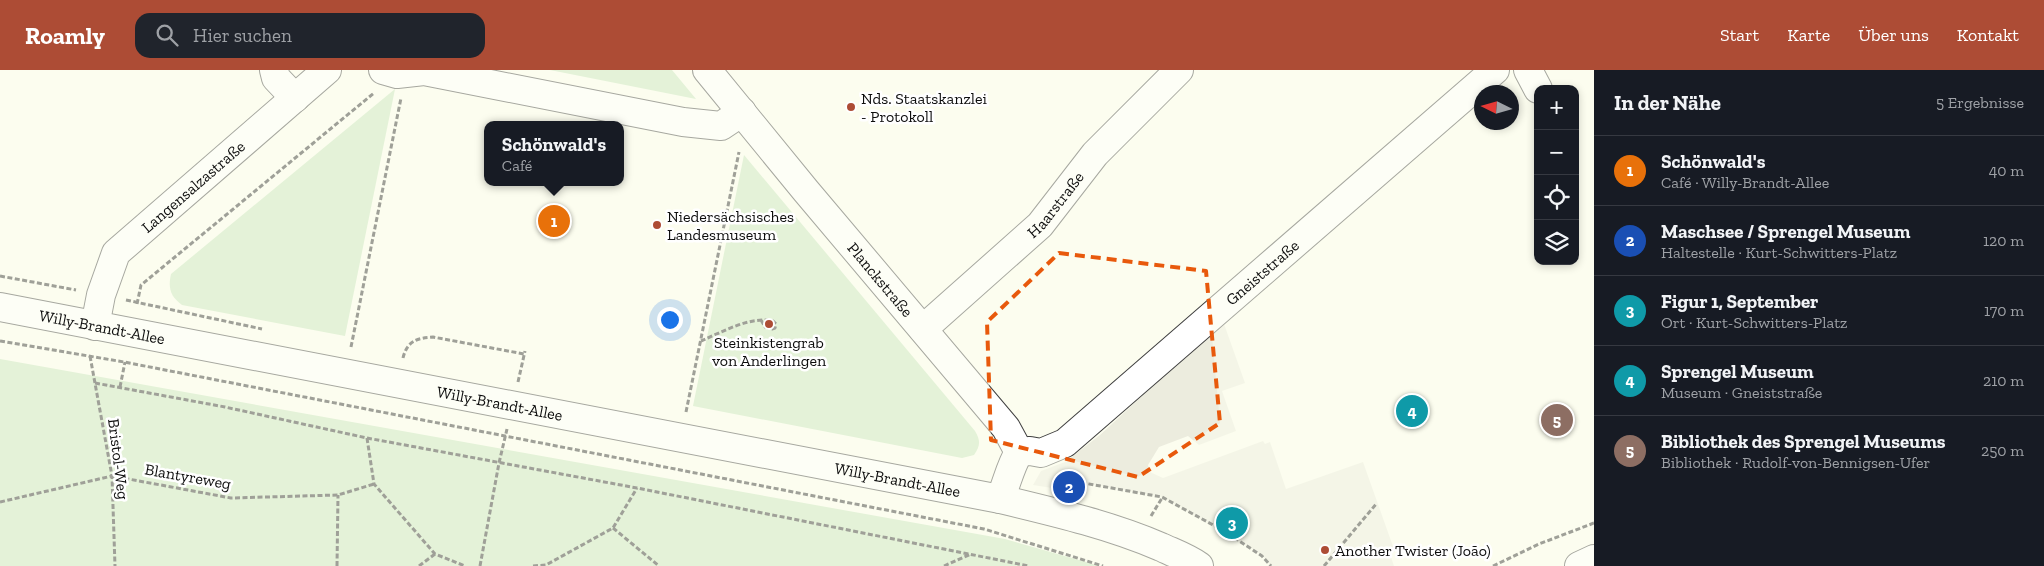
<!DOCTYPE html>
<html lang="de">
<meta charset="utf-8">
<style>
body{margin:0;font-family:"Zilla Slab",serif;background:#20242c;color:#f1f3f6}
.controls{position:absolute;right:15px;top:15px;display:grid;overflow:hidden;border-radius:10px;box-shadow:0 2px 8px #0003}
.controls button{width:45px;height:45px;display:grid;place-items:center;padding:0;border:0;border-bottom:1px solid #363941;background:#171b24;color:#f1f3f6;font:25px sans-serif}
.compass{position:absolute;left:1474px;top:15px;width:45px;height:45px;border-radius:50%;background:#171b24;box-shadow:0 2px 8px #0003;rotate:275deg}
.you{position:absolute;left:669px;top:249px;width:18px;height:18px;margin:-12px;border:4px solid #fff;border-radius:50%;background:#1a73e8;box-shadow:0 0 0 8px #1a73e833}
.badge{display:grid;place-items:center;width:32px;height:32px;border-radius:50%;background:#ad4c35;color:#fff;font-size:16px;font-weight:700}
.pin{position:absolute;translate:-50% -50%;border:2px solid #fff;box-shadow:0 1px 5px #0006}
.popup{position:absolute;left:484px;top:51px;width:140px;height:65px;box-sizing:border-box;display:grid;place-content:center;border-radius:10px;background:#171b24;filter:drop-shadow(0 1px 4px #0005);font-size:16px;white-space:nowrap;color:#9ea1a6}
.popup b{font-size:19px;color:#f1f3f6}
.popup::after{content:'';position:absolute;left:50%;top:100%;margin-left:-10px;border:10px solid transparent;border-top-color:#171b24}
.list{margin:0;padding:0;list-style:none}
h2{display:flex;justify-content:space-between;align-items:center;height:65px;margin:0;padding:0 20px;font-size:21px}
h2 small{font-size:16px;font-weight:400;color:#9ea1a6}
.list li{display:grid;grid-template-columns:32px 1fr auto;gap:15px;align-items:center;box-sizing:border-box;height:70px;padding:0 20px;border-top:1px solid #363941}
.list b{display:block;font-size:19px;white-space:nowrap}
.list p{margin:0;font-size:16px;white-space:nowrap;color:#9ea1a6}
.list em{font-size:16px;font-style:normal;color:#9ea1a6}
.icon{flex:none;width:28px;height:28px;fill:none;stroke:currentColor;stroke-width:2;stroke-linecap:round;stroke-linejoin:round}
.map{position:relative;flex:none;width:1594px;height:496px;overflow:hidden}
header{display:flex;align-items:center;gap:30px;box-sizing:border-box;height:70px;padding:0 25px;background:#ad4c35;color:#fff}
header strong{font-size:24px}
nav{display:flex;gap:28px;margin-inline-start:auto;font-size:18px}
.search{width:350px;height:45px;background:#20242c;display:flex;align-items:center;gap:12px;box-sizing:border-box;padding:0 18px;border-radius:15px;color:#9ea1a6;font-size:19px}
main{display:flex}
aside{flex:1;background:#171b24}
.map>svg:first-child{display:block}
.green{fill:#c7e4bc}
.plaza{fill:#ececde}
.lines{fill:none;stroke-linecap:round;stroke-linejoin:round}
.minor-casing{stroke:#404040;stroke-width:30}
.path{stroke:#2f2f2f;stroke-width:3;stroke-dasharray:5 2.5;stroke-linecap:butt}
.minor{stroke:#fff;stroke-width:28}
.marked{fill:none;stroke:#e8590c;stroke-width:4;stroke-dasharray:10 6;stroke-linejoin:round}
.poi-dot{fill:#ad4c35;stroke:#fff;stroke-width:2}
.labels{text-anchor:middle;stroke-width:5;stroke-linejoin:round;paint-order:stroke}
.poi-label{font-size:16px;fill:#0d0d0d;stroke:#fff;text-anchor:start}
.street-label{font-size:16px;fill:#0d0d0d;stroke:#fff}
</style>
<header>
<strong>Roamly</strong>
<div class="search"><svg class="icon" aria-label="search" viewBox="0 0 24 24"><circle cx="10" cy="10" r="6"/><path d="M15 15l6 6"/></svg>Hier suchen</div>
<nav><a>Start</a><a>Karte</a><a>Über uns</a><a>Kontakt</a></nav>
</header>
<main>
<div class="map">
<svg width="1594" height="496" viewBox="0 0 1594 496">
<rect width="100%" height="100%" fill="#fcfdef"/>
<g class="green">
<path d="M 550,0 L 672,0 L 696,29 Z"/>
<path d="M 395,19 L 345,266 L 182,235 C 170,226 168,218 171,204 Z"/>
<path d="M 744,85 L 975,361 C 981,371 980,376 974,385 L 962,388 L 693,336 Z"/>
<path d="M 0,289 L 1005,469 L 1100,496 L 0,496 Z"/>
</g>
<path class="plaza" d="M 1223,251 L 1245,313 L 1222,321 L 1236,361 L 1199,375 L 1188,366 L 1159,377 L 1148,395 L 1150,402 L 1163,408 L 1263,371 L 1265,374 L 1270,372 L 1286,419 L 1363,392 L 1395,482 L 1390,484 L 1394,496 L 1271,496 L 1262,485 L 1162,427 L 1078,412 L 1052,418 L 1033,415 L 1041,401 L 1065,392 L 1100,365 Z"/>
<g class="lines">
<defs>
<g id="minor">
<path d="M 274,0 L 276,8 L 295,28"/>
<path d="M 383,0 L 397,4 L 424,1 L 683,52 L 721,56 L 742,42"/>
<path id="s1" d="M 707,0 L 806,121 L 1006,358 L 1019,382"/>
<path d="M 1528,0 L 1538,19"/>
<path id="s2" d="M 0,237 L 1000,429 C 1054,442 1110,455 1161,477 C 1174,483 1188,488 1199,496"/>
<path id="s3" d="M 95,256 L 101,225 L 116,183 L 327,0"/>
<path id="s4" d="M 923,259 L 1040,155 L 1095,84 L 1179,0"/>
<path id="s5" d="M 1019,382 L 1030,381 L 1041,383 L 1065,373 L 1495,0"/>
<path d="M 1000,429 C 1007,413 1010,397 1019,382"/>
<path d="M 1579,496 L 1594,489"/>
</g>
</defs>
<use href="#minor" class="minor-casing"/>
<g class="path">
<path d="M 0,206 L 76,220"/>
<path d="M 126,230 L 262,259"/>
<path d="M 137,234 L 141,215 L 374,23"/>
<path d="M 0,271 L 124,292 L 984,459 L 1103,496"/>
<path d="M 701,271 C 722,262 750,246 773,251 L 776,254 L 775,258 L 772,259 L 765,257 L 761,250"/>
<path d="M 351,277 L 401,28"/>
<path d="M 90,286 L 112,406 L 115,496"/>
<path d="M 403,288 C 407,271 417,268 433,267 L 524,284"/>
<path d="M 518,312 L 525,281"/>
<path d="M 95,313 L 225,337 L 367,368 L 637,418 L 1029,496"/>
<path d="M 120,317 L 125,292"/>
<path d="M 686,342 L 739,82"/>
<path d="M 367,368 L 374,414 L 435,484 L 465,496"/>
<path d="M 1059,416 L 1078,412 L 1162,427 L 1224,461 L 1262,486 L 1271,496"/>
<path d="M 0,432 L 112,406 L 231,428 L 338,425 L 374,414"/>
<path d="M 1151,446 L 1162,428"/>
<path d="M 613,458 L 659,496"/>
<path d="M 337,496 L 338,425"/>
<path d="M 419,496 L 435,484"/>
<path d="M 480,496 L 499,393 L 507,359"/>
<path d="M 533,496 L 546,495 L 613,458 L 637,418"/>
<path d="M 944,496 L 971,484"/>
<path d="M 1324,496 L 1377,433"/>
<path d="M 1493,496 L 1539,474 L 1594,453"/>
</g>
<use href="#minor" class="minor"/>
</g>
<path d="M0 0H1594V496H0ZM 1059,183 L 1206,201 L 1220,353 L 1138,407 L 991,370 L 987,252 Z" fill="#fcfdef" fill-opacity=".55" fill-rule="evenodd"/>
<path class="marked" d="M 1059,183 L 1206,201 L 1220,353 L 1138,407 L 991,370 L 987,252 Z"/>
<g class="poi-dot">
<circle cx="851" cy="37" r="5"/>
<circle cx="657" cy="155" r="5"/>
<circle cx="769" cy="254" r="5"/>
<circle cx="1325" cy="480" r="5"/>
</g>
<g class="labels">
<g class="poi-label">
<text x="861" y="34">Nds. Staatskanzlei<tspan x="861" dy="18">- Protokoll</tspan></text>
<text x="667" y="152">Niedersächsisches<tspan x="667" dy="18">Landesmuseum</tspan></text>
<text x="769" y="278" text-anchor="middle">Steinkistengrab<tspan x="769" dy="18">von Anderlingen</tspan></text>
<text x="1335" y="486">Another Twister (João)</text>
</g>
<g class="street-label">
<text dy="6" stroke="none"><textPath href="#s3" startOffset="178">Langensalzastraße</textPath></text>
<text dy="6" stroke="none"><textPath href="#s4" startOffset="182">Haarstraße</textPath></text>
<text dy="6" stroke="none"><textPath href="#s5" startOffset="309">Gneiststraße</textPath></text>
<text dy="6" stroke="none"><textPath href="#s1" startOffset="272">Planckstraße</textPath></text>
<text dy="6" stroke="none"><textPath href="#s2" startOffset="104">Willy-Brandt-Allee</textPath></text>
<text dy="6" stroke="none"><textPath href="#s2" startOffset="509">Willy-Brandt-Allee</textPath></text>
<text transform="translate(119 389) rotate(83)" y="6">Bristol-Weg</text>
<text transform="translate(188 406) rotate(10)" y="6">Blantyreweg</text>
<text dy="6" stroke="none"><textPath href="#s2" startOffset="914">Willy-Brandt-Allee</textPath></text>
</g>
</g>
</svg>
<div class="controls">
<button>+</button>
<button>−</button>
<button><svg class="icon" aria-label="locate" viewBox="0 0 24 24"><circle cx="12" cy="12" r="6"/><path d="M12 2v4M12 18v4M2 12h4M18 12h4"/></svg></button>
<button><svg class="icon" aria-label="layers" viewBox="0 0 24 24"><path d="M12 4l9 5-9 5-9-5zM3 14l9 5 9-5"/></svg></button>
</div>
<svg class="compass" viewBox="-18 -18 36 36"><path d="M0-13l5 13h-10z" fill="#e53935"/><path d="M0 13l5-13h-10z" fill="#9ea1a6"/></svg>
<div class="you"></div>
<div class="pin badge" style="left:554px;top:151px;background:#e8710a">1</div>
<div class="popup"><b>Schönwald's</b>Café</div>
<div class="pin badge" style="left:1069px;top:417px;background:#1a4fb4">2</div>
<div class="pin badge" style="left:1232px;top:453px;background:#0f9aa8">3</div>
<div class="pin badge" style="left:1412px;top:341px;background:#0f9aa8">4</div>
<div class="pin badge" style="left:1557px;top:350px;background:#8d6e63">5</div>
</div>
<aside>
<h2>In der Nähe<small>5 Ergebnisse</small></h2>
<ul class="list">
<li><span class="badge" style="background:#e8710a">1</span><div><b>Schönwald's</b><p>Café · Willy-Brandt-Allee</p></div><em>40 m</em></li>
<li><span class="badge" style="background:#1a4fb4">2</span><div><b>Maschsee / Sprengel Museum</b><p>Haltestelle · Kurt-Schwitters-Platz</p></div><em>120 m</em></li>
<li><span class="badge" style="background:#0f9aa8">3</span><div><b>Figur 1, September</b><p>Ort · Kurt-Schwitters-Platz</p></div><em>170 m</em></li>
<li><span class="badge" style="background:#0f9aa8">4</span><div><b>Sprengel Museum</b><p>Museum · Gneiststraße</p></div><em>210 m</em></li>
<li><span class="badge" style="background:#8d6e63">5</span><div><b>Bibliothek des Sprengel Museums</b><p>Bibliothek · Rudolf-von-Bennigsen-Ufer</p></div><em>250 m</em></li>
</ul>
</aside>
</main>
